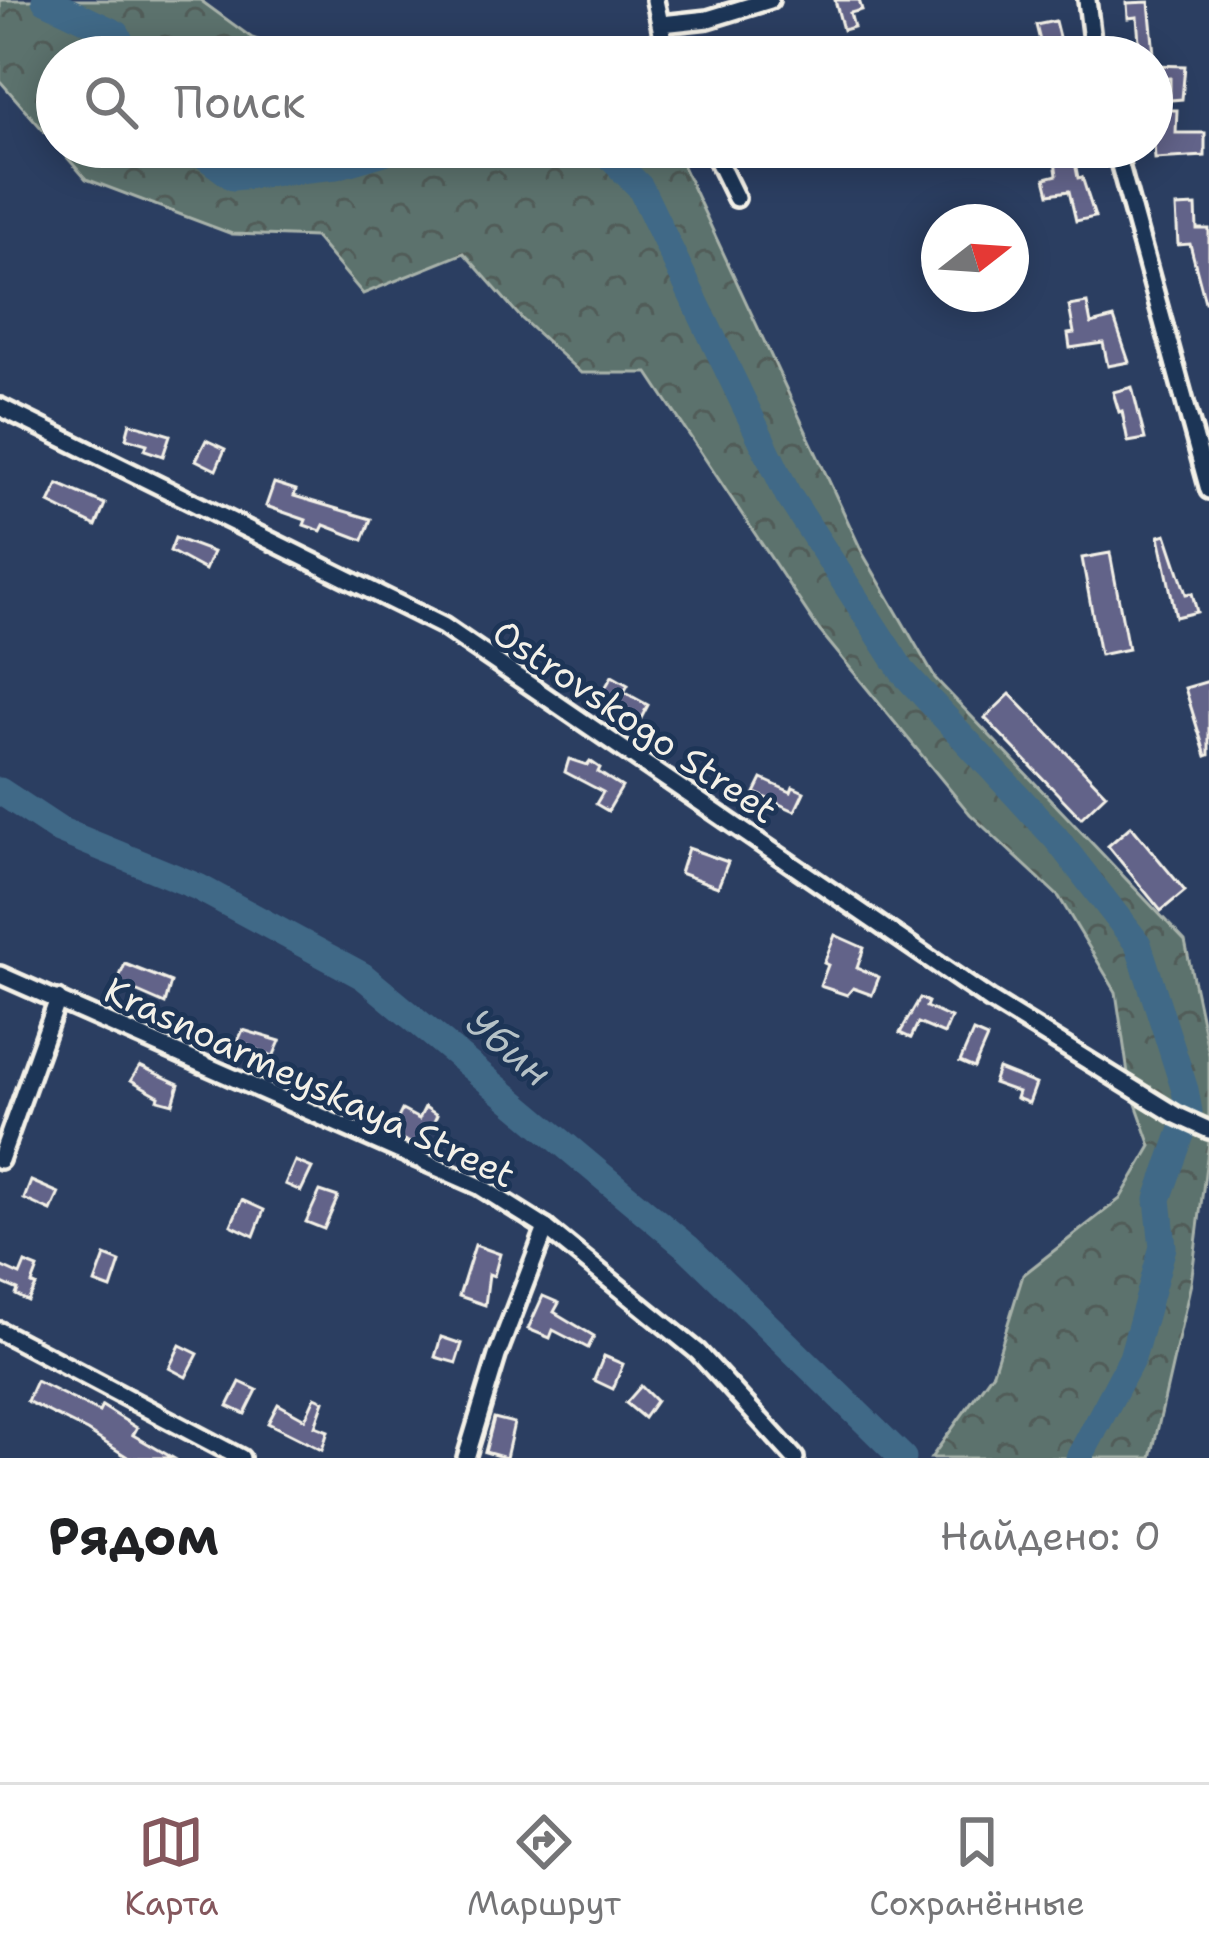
<!DOCTYPE html>
<html lang="ru">
<meta charset="utf-8">
<style>
body{margin:0;font-family:"Shantell Sans",sans-serif;background:#f6f6f6;color:#202124}
.compass{position:absolute;left:921px;top:204px;width:108px;height:108px;border-radius:50%;background:#fff;box-shadow:0 6px 30px #0003;rotate:73deg}
.list{margin:0;padding:0;list-style:none}
h2{display:flex;justify-content:space-between;align-items:center;height:156px;margin:0;padding:0 48px;font-size:51px}
h2 small{font-size:39px;font-weight:400;color:#757577}
.icon{flex:none;width:66px;height:66px;fill:none;stroke:currentColor;stroke-width:2;stroke-linecap:round;stroke-linejoin:round}
.map{position:relative;flex:none;width:1209px;height:1458px;overflow:hidden}
.search{position:absolute;background:#fff;box-shadow:0 6px 30px #0003;left:36px;right:36px;top:36px;height:132px;display:flex;align-items:center;gap:30px;box-sizing:border-box;padding:0 42px;border-radius:66px;color:#757577;font-size:45px}
.sheet{height:324px;background:#fff}
nav{display:flex;justify-content:space-around;align-items:center;box-sizing:border-box;height:168px;border-top:3px solid #e0e0e0;background:#fff;font-size:33px;color:#757577}
nav a{display:grid;justify-items:center;gap:6px}
nav .on{color:#84575d}
.map>svg:first-child{display:block}
.forest{fill:url(#forest-crowns);stroke:#a8b2aa;stroke-width:3}
.lines{fill:none;stroke-linecap:round;stroke-linejoin:round}
.river{stroke:#406987;stroke-width:27}
.building{fill:#626489;stroke:#f4f1e8;stroke-width:3}
.street-casing{stroke:#f4f1e8;stroke-width:24}
.street{stroke:#1d3557;stroke-width:15}
.labels{text-anchor:middle;stroke-width:10;stroke-linejoin:round;paint-order:stroke}
.street-label{font-size:36px;fill:#f4f1e8;stroke:#1d3557}
.water-label{font-size:39px;font-style:italic;fill:#b5c1c6;stroke:#1d3557}
</style>
<div class="map">
<svg width="1209" height="1458" viewBox="0 0 1209 1458">
<defs>
<pattern id="forest-crowns" width="20" height="18" patternUnits="userSpaceOnUse" patternTransform="scale(3)"><rect width="20" height="18" fill="#5b726d"/><path d="M2 6a3 3 0 1 1 6 0M12 15a3 3 0 1 1 6 0" fill="none" stroke="#515b58"/></pattern>
</defs>
<rect width="100%" height="100%" fill="#2b3e61"/>
<filter id="ink" filterUnits="userSpaceOnUse"><feTurbulence type="fractalNoise" baseFrequency=".00833" numOctaves="2"/><feDisplacementMap in="SourceGraphic" scale="24" xChannelSelector="R" yChannelSelector="G"/><feConvolveMatrix kernelMatrix="1 2 1 2 8 2 1 2 1" color-interpolation-filters="sRGB"/></filter>
<g filter="url(#ink)">
<g class="forest">
<path d="M 0,0 L 200,0 L 252,38 L 309,57 L 57,57 L 57,146 L 0,81 Z"/>
<path d="M 58,147 L 674,147 L 863,554 L 935,678 L 1185,941 L 1209,1055 L 1209,1142 L 1191,1283 L 1151,1458 L 931,1458 L 993,1372 L 1023,1275 L 1120,1199 L 1151,1146 L 1130,1087 L 1116,992 L 1059,897 L 970,814 L 819,630 L 648,373 L 581,373 L 522,319 L 464,253 L 363,294 L 315,237 L 232,234 L 86,179 Z"/>
</g>
<g class="lines">
<g class="river">
<path d="M 45,0 L 117,34 L 127,57"/>
<path d="M 193,147 L 233,177 L 336,166 L 401,147"/>
<path d="M 600,147 L 640,187 L 788,495 L 903,672 L 1056,838 L 1138,944 L 1185,1090 L 1189,1112 L 1158,1199 L 1163,1247 L 1132,1358 L 1079,1458"/>
<path d="M 0,791 L 59,830 L 198,887 L 363,976 L 687,1247 L 903,1458"/>
</g>
</g>
<g class="building">
<path d="M 835,0 L 859,0 L 862,10 L 850,13 L 854,27 L 843,30 Z"/>
<path d="M 1149,2 L 1154,54 L 1140,54 L 1137,17 L 1128,18 L 1127,3 Z"/>
<path d="M 1055,21 L 1064,57 L 1012,57 L 1012,52 L 1041,45 L 1036,25 Z"/>
<path d="M 1152,65 L 1185,66 L 1182,99 L 1170,100 L 1170,78 L 1152,79 Z"/>
<path d="M 1152,110 L 1177,110 L 1176,133 L 1205,133 L 1205,156 L 1155,159 Z"/>
<path d="M 1053,147 L 1072,147 L 1078,178 L 1082,177 L 1095,217 L 1076,221 L 1069,191 L 1049,194 L 1045,178 L 1057,175 Z"/>
<path d="M 1196,206 L 1197,229 L 1209,229 L 1209,301 L 1205,302 L 1190,244 L 1178,245 L 1176,207 Z"/>
<path d="M 1087,303 L 1091,324 L 1114,318 L 1129,362 L 1108,366 L 1103,343 L 1070,348 L 1068,334 L 1074,333 L 1069,306 Z"/>
<path d="M 1132,387 L 1145,439 L 1128,442 L 1122,411 L 1119,412 L 1113,392 Z"/>
<path d="M 130,423 L 170,435 L 163,456 L 145,450 L 147,444 L 126,438 Z"/>
<path d="M 206,440 L 225,449 L 216,470 L 196,460 Z"/>
<path d="M 274,483 L 296,490 L 294,496 L 371,519 L 363,540 L 324,525 L 321,531 L 304,525 L 306,520 L 266,506 Z"/>
<path d="M 58,484 L 105,504 L 96,526 L 49,503 Z"/>
<path d="M 1166,534 L 1186,594 L 1192,593 L 1197,612 L 1176,617 L 1159,536 Z"/>
<path d="M 175,538 L 213,552 L 205,570 L 170,551 Z"/>
<path d="M 1110,553 L 1128,649 L 1100,655 L 1082,558 Z"/>
<path d="M 612,676 L 628,685 L 624,692 L 648,705 L 638,724 L 625,717 L 628,712 L 601,695 Z"/>
<path d="M 1209,681 L 1209,755 L 1206,756 L 1185,688 Z"/>
<path d="M 1010,694 L 1106,794 L 1081,818 L 985,718 Z"/>
<path d="M 569,759 L 587,765 L 590,761 L 600,768 L 598,772 L 622,787 L 608,811 L 596,804 L 603,792 L 565,772 Z"/>
<path d="M 762,779 L 791,792 L 793,787 L 804,792 L 795,811 L 755,793 Z"/>
<path d="M 1131,826 L 1185,891 L 1161,911 L 1108,846 Z"/>
<path d="M 688,848 L 728,862 L 718,887 L 680,873 Z"/>
<path d="M 835,935 L 864,948 L 857,968 L 879,977 L 872,995 L 853,988 L 847,995 L 820,986 L 828,965 L 824,963 Z"/>
<path d="M 125,964 L 171,982 L 165,1004 L 117,983 Z"/>
<path d="M 920,998 L 928,1002 L 926,1007 L 951,1018 L 944,1034 L 918,1023 L 911,1038 L 900,1033 Z"/>
<path d="M 243,1030 L 280,1041 L 273,1057 L 238,1041 Z"/>
<path d="M 973,1032 L 987,1038 L 974,1068 L 960,1062 Z"/>
<path d="M 140,1066 L 179,1084 L 173,1104 L 158,1100 L 159,1096 L 131,1080 Z"/>
<path d="M 998,1069 L 1036,1084 L 1029,1103 L 1016,1098 L 1018,1092 L 993,1083 Z"/>
<path d="M 425,1107 L 437,1115 L 422,1148 L 390,1134 L 402,1110 L 419,1119 Z"/>
<path d="M 295,1161 L 312,1168 L 301,1191 L 285,1184 Z"/>
<path d="M 31,1181 L 59,1193 L 51,1211 L 24,1199 Z"/>
<path d="M 320,1191 L 338,1197 L 324,1229 L 306,1222 Z"/>
<path d="M 242,1200 L 264,1210 L 254,1236 L 231,1225 Z"/>
<path d="M 475,1245 L 500,1254 L 494,1276 L 489,1274 L 485,1305 L 459,1296 Z"/>
<path d="M 105,1256 L 120,1262 L 111,1289 L 95,1283 Z"/>
<path d="M 25,1263 L 38,1268 L 32,1284 L 36,1286 L 28,1301 L 16,1295 L 18,1290 L 0,1282 L 0,1266 L 20,1275 Z"/>
<path d="M 543,1296 L 559,1303 L 554,1312 L 594,1336 L 588,1348 L 553,1330 L 550,1338 L 528,1329 Z"/>
<path d="M 441,1337 L 462,1344 L 456,1363 L 435,1357 Z"/>
<path d="M 180,1345 L 198,1354 L 186,1377 L 169,1368 Z"/>
<path d="M 604,1356 L 623,1364 L 613,1389 L 594,1380 Z"/>
<path d="M 36,1381 L 99,1412 L 102,1406 L 137,1428 L 133,1435 L 173,1458 L 129,1458 L 87,1431 L 27,1401 Z"/>
<path d="M 240,1382 L 257,1390 L 245,1414 L 228,1406 Z"/>
<path d="M 641,1386 L 656,1401 L 644,1418 L 626,1403 Z"/>
<path d="M 315,1397 L 324,1401 L 315,1426 L 328,1431 L 322,1450 L 268,1423 L 278,1404 L 305,1419 Z"/>
<path d="M 494,1418 L 514,1423 L 506,1458 L 485,1452 Z"/>
</g>
<g class="lines">
<defs>
<g id="street">
<path d="M 655,0 L 667,57"/>
<path d="M 1087,0 L 1094,57"/>
<path d="M 662,24 L 708,19 L 770,0"/>
<path d="M 711,147 L 736,198"/>
<path d="M 1115,147 L 1209,490"/>
<path d="M 0,407 L 443,626 L 990,1000 L 1176,1115 L 1209,1130"/>
<path d="M 0,975 L 479,1186 L 546,1228 L 698,1352 L 795,1458"/>
<path d="M 0,1160 L 58,999"/>
<path d="M 0,1331 L 241,1458"/>
<path d="M 466,1458 L 497,1356 L 546,1228"/>
</g>
</defs>
<use href="#street" class="street-casing"/>
<use href="#street" class="street"/>
</g>
</g>
<g class="labels">
<g class="street-label">
<text transform="translate(635 721) rotate(34)" y="13">Ostrovskogo Street</text>
<text transform="translate(310 1082) rotate(25)" y="13">Krasnoarmeyskaya Street</text>
</g>
<g class="water-label">
<text transform="translate(509 1047) rotate(40)" y="14">Убин</text>
</g>
</g>
</svg>
<svg class="compass" viewBox="-18 -18 36 36"><path d="M0-13l5 13h-10z" fill="#e53935"/><path d="M0 13l5-13h-10z" fill="#757577"/></svg>
<div class="search"><svg class="icon" aria-label="search" viewBox="0 0 24 24"><circle cx="10" cy="10" r="6"/><path d="M15 15l6 6"/></svg>Поиск</div>
</div>
<section class="sheet">
<h2>Рядом<small>Найдено: 0</small></h2>
<ul class="list">
</ul>
</section>
<nav>
<a class="on"><svg class="icon" aria-label="map" viewBox="0 0 24 24"><path d="M3 6l6-2 6 2 6-2v14l-6 2-6-2-6 2zM9 4v14M15 6v14"/></svg>Карта</a>
<a><svg class="icon" aria-label="directions" viewBox="0 0 24 24"><path d="M12 3l9 9-9 9-9-9zM9 14v-3h6M13 9l2 2-2 2"/></svg>Маршрут</a>
<a><svg class="icon" aria-label="saved" viewBox="0 0 24 24"><path d="M7 4h10v16l-5-4-5 4z"/></svg>Сохранённые</a>
</nav>
